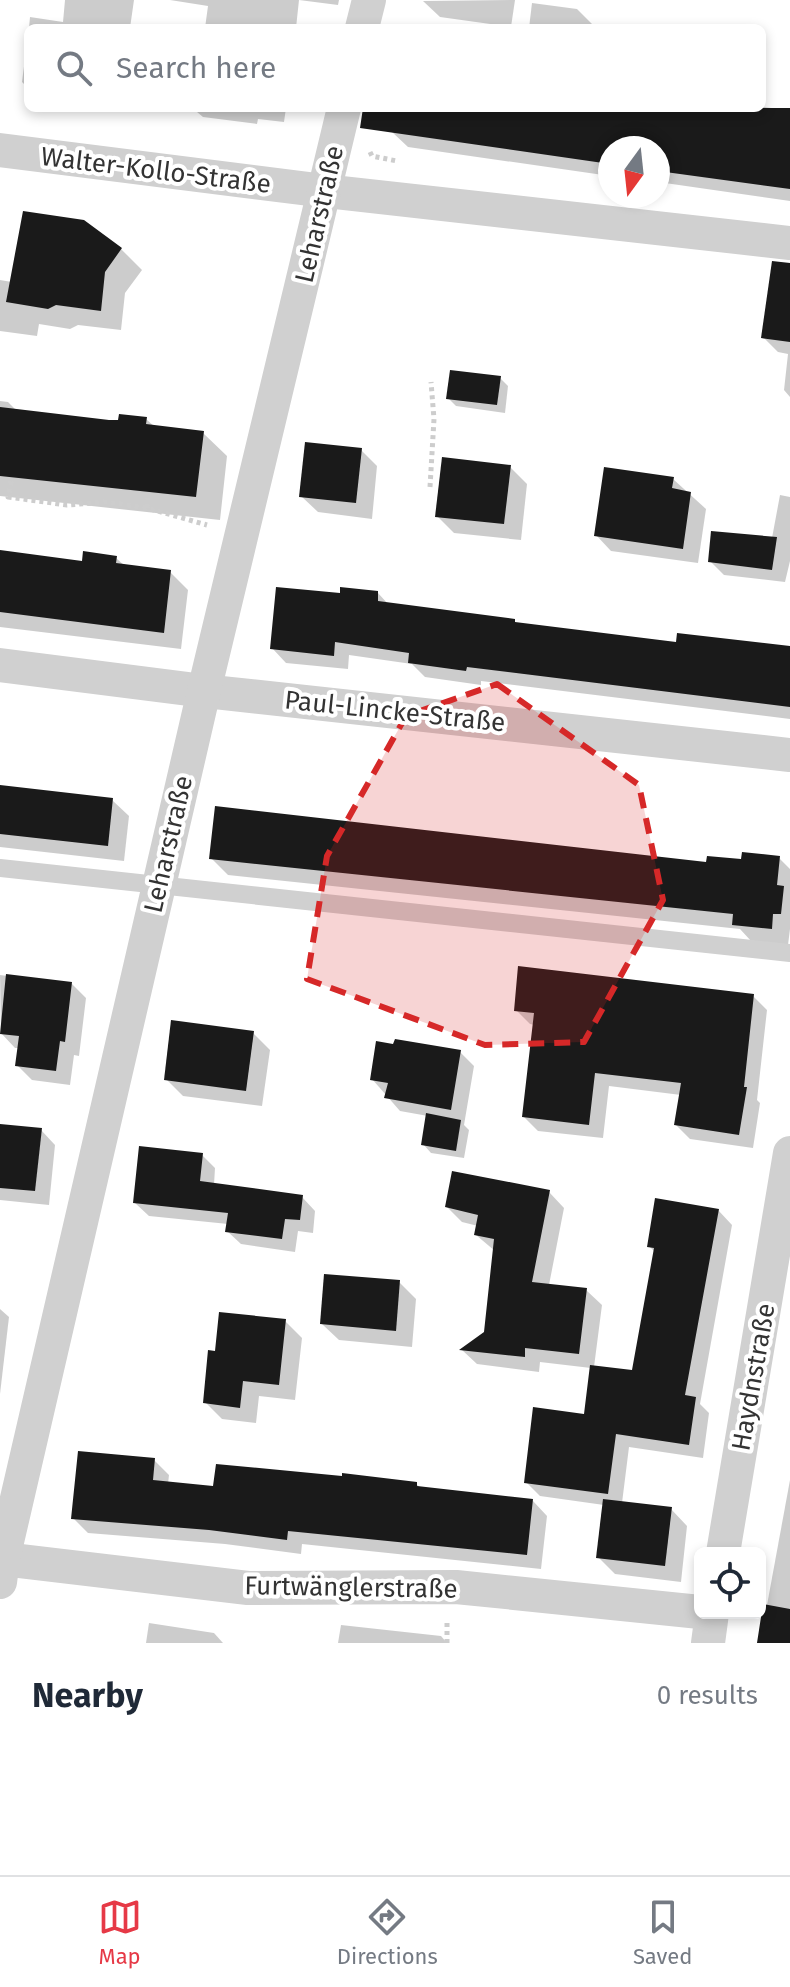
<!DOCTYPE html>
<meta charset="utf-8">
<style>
body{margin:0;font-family:"Fira Sans",sans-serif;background:#f6f6f7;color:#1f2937}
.controls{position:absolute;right:24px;bottom:24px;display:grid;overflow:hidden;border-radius:12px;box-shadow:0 4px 12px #0003}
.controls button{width:72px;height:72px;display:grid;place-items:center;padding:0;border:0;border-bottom:2px solid #e0e1e3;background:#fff;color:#1f2937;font:40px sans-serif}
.compass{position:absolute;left:598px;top:136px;width:72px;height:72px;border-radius:50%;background:#fff;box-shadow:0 4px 12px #0003;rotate:195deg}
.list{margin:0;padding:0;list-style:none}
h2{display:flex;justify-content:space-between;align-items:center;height:104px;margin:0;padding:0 32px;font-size:34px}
h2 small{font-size:26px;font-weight:400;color:#747a83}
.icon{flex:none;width:44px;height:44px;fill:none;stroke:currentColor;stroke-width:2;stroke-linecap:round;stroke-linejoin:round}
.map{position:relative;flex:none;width:790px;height:1643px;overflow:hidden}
.search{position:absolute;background:#fff;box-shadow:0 4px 12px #0003;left:24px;right:24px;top:24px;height:88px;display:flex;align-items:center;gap:20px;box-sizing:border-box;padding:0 28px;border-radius:12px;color:#747a83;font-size:30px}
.sheet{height:232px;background:#fff}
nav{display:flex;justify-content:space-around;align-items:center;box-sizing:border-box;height:112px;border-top:2px solid #e0e1e3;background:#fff;font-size:22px;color:#747a83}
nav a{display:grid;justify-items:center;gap:4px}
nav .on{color:#e63946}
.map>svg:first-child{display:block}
.shadow{fill:#0003}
.building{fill:#1a1a1a}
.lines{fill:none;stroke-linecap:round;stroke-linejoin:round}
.path{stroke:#cdcdcd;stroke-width:5;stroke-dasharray:4 4;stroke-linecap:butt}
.lane{stroke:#d0d0d0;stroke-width:18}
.street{stroke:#d0d0d0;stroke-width:34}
.marked{fill:#d62828;fill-opacity:0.2;stroke:#d62828;stroke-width:6;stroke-dasharray:16 10;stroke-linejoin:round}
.labels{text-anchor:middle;stroke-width:8;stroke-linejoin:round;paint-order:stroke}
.street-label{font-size:26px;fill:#333;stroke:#fff}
</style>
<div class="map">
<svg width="790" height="1643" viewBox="0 0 790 1643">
<rect width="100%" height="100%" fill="#fff"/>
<g class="shadow">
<path d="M 65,0 L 134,0 L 130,28 L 29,28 L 30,17 L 63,22 Z"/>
<path d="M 170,0 L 339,0 L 338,5 L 299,0 L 296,28 L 205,28 L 208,6 Z"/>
<path d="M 515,0 L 511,27 L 440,17 L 423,1 Z"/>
<path d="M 532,3 L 577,9 L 592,24 L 591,28 L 529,28 Z"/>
<path d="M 28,35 L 28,88 L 22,82 Z"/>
<path d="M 762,107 L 790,110 L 790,201 L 658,182 L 658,148 L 610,148 L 610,176 L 408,147 L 392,132 L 396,108 Z"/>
<path d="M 171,108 L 286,108 L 284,122 L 258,119 L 257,124 L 203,117 L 197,112 Z"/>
<path d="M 121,249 L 142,270 L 125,293 L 121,330 L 78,325 L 70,329 L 39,324 L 37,336 L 0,331 L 0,280 L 12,282 Z"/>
<path d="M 790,316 L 790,397 L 784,390 L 788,354 L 778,352 L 763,337 Z"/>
<path d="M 500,378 L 508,386 L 505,413 L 456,406 L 448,398 Z"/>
<path d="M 0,401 L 8,402 L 18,412 L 109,422 L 146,419 L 155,427 L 203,433 L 227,456 L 220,520 L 0,496 Z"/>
<path d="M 361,450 L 377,466 L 372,519 L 318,512 L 301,496 Z"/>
<path d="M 510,467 L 527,484 L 521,540 L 454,533 L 437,516 Z"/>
<path d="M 673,479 L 706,509 L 698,563 L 611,551 L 596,535 Z"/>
<path d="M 780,495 L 790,497 L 790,561 L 785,582 L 724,575 L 710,561 L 772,538 Z"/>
<path d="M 0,552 L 84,563 L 116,558 L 125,566 L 170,572 L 188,590 L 181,649 L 0,627 Z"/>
<path d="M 378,593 L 389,605 L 514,621 L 518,625 L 678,644 L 790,649 L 790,719 L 481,681 L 481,685 L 425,677 L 412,664 L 349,655 L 348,669 L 286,663 L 272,648 L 341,595 Z"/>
<path d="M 0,787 L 112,800 L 129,816 L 124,861 L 0,847 Z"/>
<path d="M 211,858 L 708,864 L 779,858 L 790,869 L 790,929 L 788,945 L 751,941 L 740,929 L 228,875 Z"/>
<path d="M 0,975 L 72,984 L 86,998 L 79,1056 L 74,1055 L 70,1085 L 32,1080 L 17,1065 L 19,1048 L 15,1048 L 1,1033 Z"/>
<path d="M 753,996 L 767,1010 L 757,1100 L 760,1103 L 753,1148 L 690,1139 L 676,1125 L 681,1095 L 609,1086 L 603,1138 L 538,1131 L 524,1117 L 535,1025 L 530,1024 L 516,1010 Z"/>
<path d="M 253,1033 L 270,1050 L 262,1106 L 183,1096 L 166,1079 Z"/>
<path d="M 460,1052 L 474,1066 L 464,1125 L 469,1130 L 464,1158 L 431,1153 L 423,1144 L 428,1116 L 400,1111 L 372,1079 Z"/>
<path d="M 0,1126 L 41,1130 L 55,1145 L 49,1205 L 0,1200 Z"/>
<path d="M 202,1155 L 215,1168 L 214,1185 L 302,1197 L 315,1211 L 313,1233 L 298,1231 L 295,1252 L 241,1244 L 227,1231 L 228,1224 L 149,1216 L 135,1203 Z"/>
<path d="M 549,1192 L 564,1208 L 549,1285 L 586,1290 L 602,1305 L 594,1367 L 633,1373 L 655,1252 L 649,1246 L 718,1210 L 732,1225 L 700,1404 L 709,1413 L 703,1458 L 629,1447 L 622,1503 L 671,1509 L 687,1526 L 681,1582 L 615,1574 L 598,1557 L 604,1505 L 540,1496 L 526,1482 L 585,1416 L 591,1368 L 540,1362 L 539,1372 L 477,1364 L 462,1350 L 486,1333 L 495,1251 L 476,1235 L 478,1226 L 462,1222 L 447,1207 Z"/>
<path d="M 399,1282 L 416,1299 L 412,1347 L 339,1340 L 322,1324 Z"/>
<path d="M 0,1309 L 9,1317 L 0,1394 Z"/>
<path d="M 285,1321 L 302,1338 L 295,1400 L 259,1396 L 256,1423 L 222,1419 L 205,1402 L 217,1353 Z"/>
<path d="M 154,1460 L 169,1475 L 168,1484 L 215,1488 L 416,1484 L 421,1488 L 533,1501 L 547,1516 L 541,1569 L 302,1544 L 301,1554 L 225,1544 L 88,1533 L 73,1518 Z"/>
<path d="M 790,1480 L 790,1643 L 760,1643 Z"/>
<path d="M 149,1623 L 214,1633 L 223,1643 L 146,1643 Z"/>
<path d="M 341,1625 L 441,1636 L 447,1643 L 338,1643 Z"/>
</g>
<g class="building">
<path d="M 363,108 L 790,108 L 790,189 L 658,171 L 658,148 L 610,148 L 610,164 L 360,128 Z"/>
<path d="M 23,211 L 84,220 L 122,248 L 105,272 L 101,311 L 56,305 L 48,309 L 6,302 Z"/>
<path d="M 772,261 L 790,263 L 790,342 L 761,338 Z"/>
<path d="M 450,370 L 501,376 L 497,405 L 446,399 Z"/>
<path d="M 0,407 L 109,420 L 118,420 L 119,414 L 147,417 L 146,424 L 204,431 L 196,497 L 0,476 Z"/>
<path d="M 305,442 L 362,448 L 356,503 L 299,497 Z"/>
<path d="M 442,457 L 511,465 L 504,524 L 435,517 Z"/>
<path d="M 604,467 L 674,477 L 672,488 L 691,492 L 683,549 L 594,536 Z"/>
<path d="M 711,531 L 777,537 L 772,570 L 708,562 Z"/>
<path d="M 0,550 L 82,561 L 83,551 L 117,556 L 116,563 L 171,570 L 164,633 L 0,612 Z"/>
<path d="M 276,587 L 340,593 L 340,587 L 378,591 L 378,601 L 515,619 L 515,622 L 676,642 L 677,633 L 790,646 L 790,707 L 467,667 L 466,671 L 408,663 L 409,653 L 335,642 L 334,656 L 270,649 Z"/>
<path d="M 0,785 L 113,798 L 108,846 L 0,834 Z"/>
<path d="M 215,806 L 706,862 L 707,856 L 741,859 L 742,852 L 780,856 L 777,885 L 784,886 L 781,914 L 773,914 L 772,929 L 732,925 L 733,914 L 209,859 Z"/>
<path d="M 518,966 L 754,994 L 744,1087 L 747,1087 L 739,1135 L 674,1125 L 681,1083 L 595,1073 L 589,1125 L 522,1117 L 534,1013 L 514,1011 Z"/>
<path d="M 6,974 L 72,982 L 65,1042 L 60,1041 L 56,1071 L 15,1066 L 19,1036 L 0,1034 Z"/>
<path d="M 171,1020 L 254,1031 L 246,1091 L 164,1080 Z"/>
<path d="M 395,1039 L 461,1050 L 451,1110 L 384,1098 L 388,1083 L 370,1080 L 376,1041 L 393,1044 Z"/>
<path d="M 426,1113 L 461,1120 L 456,1151 L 421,1145 Z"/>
<path d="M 0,1124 L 42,1128 L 35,1191 L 0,1188 Z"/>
<path d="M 139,1146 L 203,1153 L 200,1181 L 303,1195 L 300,1220 L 285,1219 L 282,1239 L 225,1232 L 228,1213 L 133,1203 Z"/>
<path d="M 452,1171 L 550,1190 L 532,1282 L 587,1288 L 579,1354 L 525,1348 L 525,1357 L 459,1350 L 484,1332 L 494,1239 L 474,1235 L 478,1215 L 445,1207 Z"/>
<path d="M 655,1198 L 719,1209 L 685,1395 L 696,1397 L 689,1445 L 616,1434 L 608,1494 L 524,1483 L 533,1407 L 584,1414 L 590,1365 L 632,1370 L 654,1248 L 647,1247 Z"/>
<path d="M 324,1274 L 400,1280 L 396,1331 L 320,1324 Z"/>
<path d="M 219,1312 L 286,1319 L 279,1385 L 243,1381 L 240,1408 L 203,1403 L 208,1350 L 215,1351 Z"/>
<path d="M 78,1451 L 155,1458 L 153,1480 L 213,1486 L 216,1464 L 342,1476 L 342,1473 L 417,1482 L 417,1486 L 533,1499 L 527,1555 L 288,1531 L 287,1540 L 209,1530 L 71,1519 Z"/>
<path d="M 603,1499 L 672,1507 L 665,1566 L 596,1558 Z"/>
<path d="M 763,1604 L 790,1609 L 790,1643 L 757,1643 Z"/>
</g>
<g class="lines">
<g class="path">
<path d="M 370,152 L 372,156 L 397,161"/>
<path d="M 11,481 L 8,497 L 67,505 L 107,502 L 147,508 L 207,525"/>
<path d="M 430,487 L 434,419 L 431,382"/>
<path d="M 147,508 L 148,498"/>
<path d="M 447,1643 L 447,1620"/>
</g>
<path class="lane" d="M 0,868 L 790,953"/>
<g class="street">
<path d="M 362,28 L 369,0"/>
<path d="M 0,150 L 325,191 L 790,243"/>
<path d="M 0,665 L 204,691 L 790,755"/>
<path d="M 723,1553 L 790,1153"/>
<path d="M 3,1559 L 248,1588 L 456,1587 L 700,1612"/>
<path d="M 0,1582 L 3,1559 L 204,691 L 344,108"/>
<path d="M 708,1643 L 712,1613"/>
</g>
</g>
<path class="marked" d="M 497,684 L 639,785 L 663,900 L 584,1042 L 485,1045 L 307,979 L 327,856 L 406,716 Z"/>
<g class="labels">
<g class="street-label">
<text transform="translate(156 170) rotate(7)" y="9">Walter-Kollo-Straße</text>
<text transform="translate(319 214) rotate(-77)" y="9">Leharstraße</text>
<text transform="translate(395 711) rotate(6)" y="9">Paul-Lincke-Straße</text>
<text transform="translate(168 844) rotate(-77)" y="9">Leharstraße</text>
<text transform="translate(753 1377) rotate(-80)" y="9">Haydnstraße</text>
<text transform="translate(351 1587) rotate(1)" y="9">Furtwänglerstraße</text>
</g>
</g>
</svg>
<div class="controls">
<button><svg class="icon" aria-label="locate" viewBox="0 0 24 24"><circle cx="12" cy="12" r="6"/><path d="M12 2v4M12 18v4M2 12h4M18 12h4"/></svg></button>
</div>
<svg class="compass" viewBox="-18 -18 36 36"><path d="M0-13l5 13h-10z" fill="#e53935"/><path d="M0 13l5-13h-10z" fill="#747a83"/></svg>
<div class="search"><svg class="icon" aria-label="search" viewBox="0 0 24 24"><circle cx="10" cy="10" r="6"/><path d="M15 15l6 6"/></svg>Search here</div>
</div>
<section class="sheet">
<h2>Nearby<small>0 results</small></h2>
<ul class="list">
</ul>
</section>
<nav>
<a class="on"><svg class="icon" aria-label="map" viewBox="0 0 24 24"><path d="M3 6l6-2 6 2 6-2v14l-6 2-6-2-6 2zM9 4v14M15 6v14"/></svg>Map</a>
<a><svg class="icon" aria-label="directions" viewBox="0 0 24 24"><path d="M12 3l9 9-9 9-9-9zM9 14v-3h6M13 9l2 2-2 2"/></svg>Directions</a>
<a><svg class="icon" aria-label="saved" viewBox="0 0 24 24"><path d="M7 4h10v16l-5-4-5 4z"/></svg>Saved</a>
</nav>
